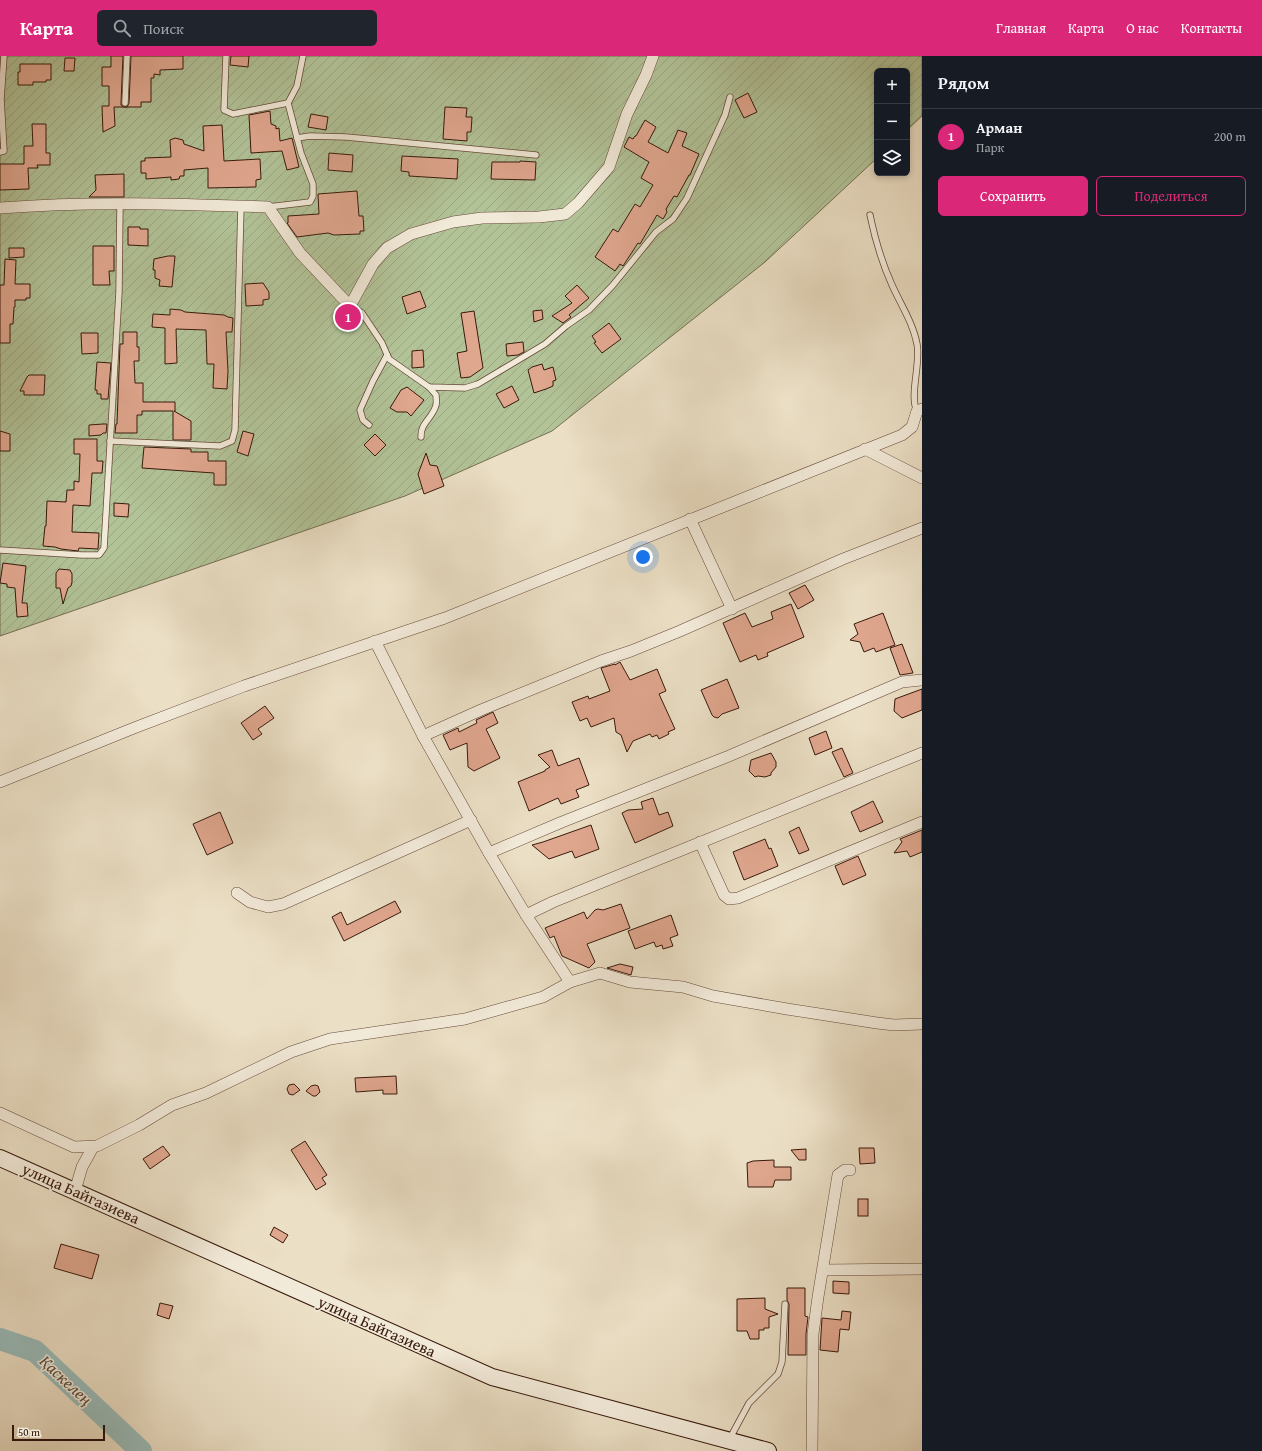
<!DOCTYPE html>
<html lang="ru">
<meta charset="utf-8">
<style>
body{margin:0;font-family:"Gentium Book Plus",serif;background:#20242c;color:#f1f3f6}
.controls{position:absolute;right:12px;top:12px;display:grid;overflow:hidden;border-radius:6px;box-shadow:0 2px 6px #0003}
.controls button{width:36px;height:36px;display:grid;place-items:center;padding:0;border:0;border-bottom:1px solid #363941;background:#171b24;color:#f1f3f6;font:20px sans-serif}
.scale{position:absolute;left:12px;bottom:10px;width:93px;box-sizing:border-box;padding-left:4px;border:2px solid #39190b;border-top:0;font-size:11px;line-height:14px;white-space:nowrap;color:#39190b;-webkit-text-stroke:3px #f2ead9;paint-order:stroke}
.you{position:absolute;left:643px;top:501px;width:14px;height:14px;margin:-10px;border:3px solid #fff;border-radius:50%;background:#1a73e8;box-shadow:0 0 0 6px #1a73e833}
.badge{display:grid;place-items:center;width:26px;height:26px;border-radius:50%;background:#db2777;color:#fff;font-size:13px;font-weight:700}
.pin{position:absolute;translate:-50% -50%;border:2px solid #fff;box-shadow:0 1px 4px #0006}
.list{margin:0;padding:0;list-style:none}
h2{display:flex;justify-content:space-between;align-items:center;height:52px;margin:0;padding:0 16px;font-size:17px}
h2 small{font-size:13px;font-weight:400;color:#9ea1a6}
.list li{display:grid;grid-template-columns:26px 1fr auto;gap:12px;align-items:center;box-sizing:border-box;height:56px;padding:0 16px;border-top:1px solid #363941}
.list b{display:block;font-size:15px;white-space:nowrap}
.list p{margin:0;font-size:13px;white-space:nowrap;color:#9ea1a6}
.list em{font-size:13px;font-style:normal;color:#9ea1a6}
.actions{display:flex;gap:8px;padding:12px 16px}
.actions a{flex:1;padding:9px 0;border:1px solid #db2777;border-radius:6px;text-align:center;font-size:14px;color:#db2777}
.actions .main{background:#db2777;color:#fff}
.icon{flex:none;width:22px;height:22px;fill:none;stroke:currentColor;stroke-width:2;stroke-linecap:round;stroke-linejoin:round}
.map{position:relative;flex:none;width:922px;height:1395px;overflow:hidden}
header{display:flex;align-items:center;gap:24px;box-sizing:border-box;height:56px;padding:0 20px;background:#db2777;color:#fff}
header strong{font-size:19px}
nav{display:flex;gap:22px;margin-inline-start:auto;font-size:14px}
.search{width:280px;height:36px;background:#20242c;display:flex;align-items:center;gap:10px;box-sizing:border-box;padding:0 14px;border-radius:6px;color:#9ea1a6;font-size:15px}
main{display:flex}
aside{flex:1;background:#171b24}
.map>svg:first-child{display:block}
.garden{fill:url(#garden-furrows);stroke:#766e52}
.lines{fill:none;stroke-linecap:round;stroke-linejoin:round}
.river{stroke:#99bcba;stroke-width:22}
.building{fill:#e0a78f;stroke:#39190b}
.service-casing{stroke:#664a3a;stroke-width:7}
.minor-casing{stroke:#664a3a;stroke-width:12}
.secondary-casing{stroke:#39190b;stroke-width:18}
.service{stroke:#f2ead9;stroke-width:5.5}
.minor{stroke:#f2ead9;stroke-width:11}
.secondary{stroke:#f2ead9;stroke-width:16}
.labels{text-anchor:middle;stroke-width:3;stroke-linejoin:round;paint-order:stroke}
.street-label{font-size:16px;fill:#39190b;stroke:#f2ead9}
.water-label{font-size:17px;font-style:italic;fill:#564a40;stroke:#f2ead9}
</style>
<header>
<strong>Карта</strong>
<div class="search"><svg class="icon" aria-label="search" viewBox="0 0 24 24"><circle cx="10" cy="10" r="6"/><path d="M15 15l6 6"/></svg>Поиск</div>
<nav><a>Главная</a><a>Карта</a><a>О нас</a><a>Контакты</a></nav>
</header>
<main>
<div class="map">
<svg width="922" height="1395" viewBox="0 0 922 1395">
<defs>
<pattern id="garden-furrows" width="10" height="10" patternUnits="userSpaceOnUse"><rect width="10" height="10" fill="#b2c398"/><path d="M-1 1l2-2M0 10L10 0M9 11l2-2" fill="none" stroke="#9aa782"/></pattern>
</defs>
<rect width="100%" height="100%" fill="#ebdfc5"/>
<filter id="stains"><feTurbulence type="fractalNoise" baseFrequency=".005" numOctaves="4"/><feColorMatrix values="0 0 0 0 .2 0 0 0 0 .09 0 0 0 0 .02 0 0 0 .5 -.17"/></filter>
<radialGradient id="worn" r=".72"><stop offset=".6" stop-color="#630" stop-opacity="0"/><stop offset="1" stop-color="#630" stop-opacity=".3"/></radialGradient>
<path class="garden" d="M 0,0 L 922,0 L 922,60 L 907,74 L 907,15 L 877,15 L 877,102 L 765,206 L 552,375 L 405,440 L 0,580 Z"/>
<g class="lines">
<path class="river" d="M 0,1283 L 35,1295 L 141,1395"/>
</g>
<g class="building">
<path d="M 111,0 L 123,0 L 121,47 L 121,49 L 124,51 L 127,51 L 129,47 L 131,0 L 183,0 L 183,13 L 160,14 L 160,19 L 154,18 L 154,22 L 151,22 L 151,46 L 141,46 L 141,51 L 114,51 L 115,70 L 103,76 L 102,50 L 109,50 L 109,30 L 102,30 L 102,11 L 111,11 Z"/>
<path d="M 231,0 L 249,0 L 248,11 L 230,9 Z"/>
<path d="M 65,2 L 75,2 L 74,15 L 64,15 Z"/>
<path d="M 20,8 L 51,8 L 51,24 L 46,24 L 46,26 L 33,26 L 33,29 L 18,29 L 18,16 L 20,16 Z"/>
<path d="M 748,37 L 757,56 L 744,62 L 735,44 Z"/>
<path d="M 445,51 L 467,52 L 466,61 L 472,61 L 471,76 L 467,76 L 467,85 L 443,83 Z"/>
<path d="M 270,55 L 271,68 L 276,70 L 276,73 L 279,72 L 280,85 L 292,82 L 299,111 L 287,114 L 282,95 L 251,97 L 249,59 Z"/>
<path d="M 311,58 L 328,61 L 326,74 L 308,71 Z"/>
<path d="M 645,64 L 656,71 L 648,86 L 668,97 L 678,74 L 687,77 L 682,90 L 699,98 L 690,119 L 689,119 L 677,141 L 674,140 L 666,153 L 667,156 L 663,163 L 657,159 L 640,188 L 638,187 L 623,210 L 620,208 L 615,215 L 595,201 L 613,173 L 618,176 L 635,148 L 640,151 L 653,129 L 641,122 L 649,106 L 624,91 L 629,81 L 633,83 L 635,80 L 636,80 Z"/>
<path d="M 32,68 L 46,68 L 46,97 L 50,97 L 50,109 L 37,109 L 38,112 L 28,112 L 29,133 L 0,134 L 0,108 L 24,108 L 24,90 L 33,90 Z"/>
<path d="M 222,69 L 224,105 L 260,103 L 261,123 L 256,124 L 256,131 L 208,132 L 208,112 L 184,114 L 184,120 L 180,120 L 179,123 L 171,124 L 171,121 L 146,123 L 146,117 L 141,117 L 141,105 L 145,105 L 145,102 L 171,101 L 170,84 L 175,82 L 183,84 L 184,88 L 204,95 L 203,70 Z"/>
<path d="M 329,97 L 353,99 L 352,116 L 328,114 Z"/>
<path d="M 402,100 L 458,103 L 457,123 L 409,120 L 409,116 L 401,115 Z"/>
<path d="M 520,105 L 536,106 L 535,124 L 491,123 L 492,106 L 520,106 Z"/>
<path d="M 124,118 L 124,141 L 89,141 L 96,134 L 95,119 Z"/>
<path d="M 357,135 L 359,160 L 363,160 L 364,175 L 360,175 L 360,178 L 334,179 L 328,177 L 297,181 L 287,167 L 288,167 L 288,160 L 319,158 L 318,138 Z"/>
<path d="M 128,171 L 140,171 L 140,173 L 148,173 L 148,190 L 128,189 Z"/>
<path d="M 93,190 L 114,190 L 114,215 L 109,215 L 110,229 L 93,229 Z"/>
<path d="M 9,192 L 24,192 L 24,201 L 9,202 Z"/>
<path d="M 168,200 L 175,200 L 172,231 L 159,230 L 160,224 L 155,222 L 155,214 L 153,214 L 154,203 Z"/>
<path d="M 5,203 L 16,204 L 15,228 L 30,228 L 30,242 L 26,242 L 26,244 L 15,244 L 15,251 L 14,251 L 13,268 L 10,268 L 10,287 L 0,287 L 0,229 L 4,229 Z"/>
<path d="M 263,227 L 269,236 L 269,243 L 263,244 L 263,249 L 246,250 L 245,228 Z"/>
<path d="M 577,229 L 589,242 L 569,259 L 571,261 L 563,267 L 552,260 L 572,247 L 565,240 Z"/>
<path d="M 420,235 L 426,251 L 407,258 L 402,241 Z"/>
<path d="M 170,253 L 181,254 L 185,256 L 224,259 L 228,261 L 233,262 L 232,276 L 226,276 L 228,315 L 227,333 L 213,332 L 214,308 L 207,308 L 206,274 L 176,273 L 177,307 L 165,308 L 165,272 L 152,271 L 153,258 L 170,259 Z"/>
<path d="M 542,254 L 543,263 L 534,266 L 533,255 Z"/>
<path d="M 474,255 L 483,312 L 470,321 L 461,322 L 457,297 L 467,295 L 461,257 Z"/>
<path d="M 609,267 L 621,283 L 602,297 L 594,287 L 596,286 L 592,280 Z"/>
<path d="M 123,276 L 137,276 L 137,291 L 139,291 L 139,305 L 134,305 L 135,327 L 143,327 L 143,346 L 175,346 L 175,355 L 174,355 L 191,365 L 191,384 L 173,384 L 173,355 L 142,355 L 142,359 L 137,359 L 137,377 L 115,377 L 116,368 L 117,368 L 120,288 L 123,288 Z"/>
<path d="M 81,277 L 98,277 L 98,297 L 82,298 Z"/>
<path d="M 523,286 L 524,296 L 518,299 L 507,300 L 506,288 Z"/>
<path d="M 423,294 L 424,311 L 412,312 L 412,295 Z"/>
<path d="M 97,306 L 111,307 L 108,343 L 101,343 L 101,338 L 97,338 L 97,334 L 95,334 Z"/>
<path d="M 542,308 L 544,314 L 553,311 L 556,324 L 553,325 L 553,330 L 546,333 L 534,337 L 528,314 L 532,311 Z"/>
<path d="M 29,319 L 45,319 L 44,339 L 24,339 L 24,335 L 20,335 L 27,321 Z"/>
<path d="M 512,330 L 519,344 L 504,352 L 496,338 Z"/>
<path d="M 407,331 L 424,344 L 411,360 L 407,356 L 397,356 L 390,352 L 401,334 Z"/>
<path d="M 103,368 L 107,368 L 106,377 L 103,377 L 101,379 L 89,380 L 89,369 Z"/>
<path d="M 0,375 L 10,378 L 10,395 L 0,395 Z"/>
<path d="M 243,375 L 254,378 L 248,400 L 237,396 Z"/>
<path d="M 375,378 L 386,389 L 375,400 L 364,389 Z"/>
<path d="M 74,383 L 97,383 L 97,405 L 103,405 L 102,417 L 92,417 L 90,450 L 73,449 L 72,476 L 99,477 L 98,493 L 79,492 L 78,495 L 61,493 L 55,491 L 43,490 L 45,470 L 46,470 L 47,445 L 66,446 L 67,434 L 74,434 L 74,425 L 79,426 L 80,398 L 74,398 Z"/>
<path d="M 144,391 L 191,393 L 191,396 L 208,396 L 208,405 L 226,405 L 226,429 L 214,429 L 214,417 L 142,412 Z"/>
<path d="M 426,397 L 430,409 L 437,410 L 444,430 L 424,438 L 418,418 Z"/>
<path d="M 114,447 L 129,448 L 128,461 L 114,460 Z"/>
<path d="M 3,507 L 26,510 L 22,547 L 27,547 L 28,560 L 17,561 L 15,532 L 7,531 L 7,528 L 0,527 Z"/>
<path d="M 59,513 L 70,514 L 72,518 L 72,526 L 71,530 L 68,532 L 63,548 L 60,532 L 56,532 L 56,517 Z"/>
<path d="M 805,529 L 814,544 L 798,553 L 789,537 Z"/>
<path d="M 791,548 L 804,581 L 767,597 L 768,600 L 758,604 L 756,599 L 740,606 L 723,567 L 745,557 L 752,571 L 773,563 L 771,556 Z"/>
<path d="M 883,557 L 895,589 L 876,596 L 874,592 L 864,596 L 860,586 L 850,584 L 858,578 L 854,568 Z"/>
<path d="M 902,588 L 913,617 L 900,619 L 890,592 Z"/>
<path d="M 620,606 L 630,624 L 657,613 L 666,635 L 659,638 L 675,673 L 668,676 L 669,678 L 659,683 L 657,679 L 652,681 L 650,678 L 633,685 L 627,696 L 621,679 L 616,676 L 614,662 L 591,671 L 587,662 L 580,665 L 572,646 L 588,640 L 589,643 L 610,635 L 601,612 L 615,608 L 615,609 Z"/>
<path d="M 727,623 L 739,652 L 722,658 L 718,662 L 714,661 L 712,659 L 701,634 Z"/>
<path d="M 922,633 L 922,654 L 902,662 L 894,655 L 895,643 Z"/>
<path d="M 265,650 L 274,662 L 258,673 L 262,678 L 253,684 L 241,667 Z"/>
<path d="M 493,656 L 498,667 L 486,673 L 500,702 L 474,715 L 468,711 L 467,687 L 450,694 L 443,679 L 458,672 L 459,676 L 477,667 L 476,664 Z"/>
<path d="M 826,675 L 832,692 L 815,699 L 809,682 Z"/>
<path d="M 842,692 L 853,717 L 844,721 L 832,696 Z"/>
<path d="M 552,694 L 558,710 L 579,702 L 589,729 L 576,734 L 579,741 L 561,748 L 558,742 L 529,755 L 518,726 L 545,715 L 545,714 L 550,711 L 538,699 Z"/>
<path d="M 771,697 L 776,706 L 776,711 L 771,717 L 771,719 L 765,721 L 758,720 L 755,721 L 749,715 L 751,704 Z"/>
<path d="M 653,742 L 659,759 L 668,756 L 673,770 L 635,787 L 622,757 L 628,754 L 643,753 L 641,746 Z"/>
<path d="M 873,745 L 883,766 L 860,776 L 851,756 Z"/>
<path d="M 220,756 L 233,787 L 207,799 L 193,768 Z"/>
<path d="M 591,769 L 599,793 L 575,802 L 572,795 L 549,803 L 532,789 L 543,786 Z"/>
<path d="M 799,771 L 809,794 L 799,798 L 789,776 Z"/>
<path d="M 922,774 L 922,796 L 910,801 L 907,795 L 894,797 L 902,786 L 900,783 Z"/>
<path d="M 765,783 L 769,793 L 771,792 L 778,810 L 744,824 L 733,796 Z"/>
<path d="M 858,800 L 866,819 L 843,829 L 835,810 Z"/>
<path d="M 395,845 L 401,856 L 344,885 L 332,861 L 341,856 L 347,869 Z"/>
<path d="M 621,848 L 630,872 L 587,888 L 595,906 L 589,912 L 562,900 L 554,880 L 550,882 L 545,872 L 584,856 L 587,863 L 595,854 L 598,853 L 603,854 Z"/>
<path d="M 671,859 L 678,879 L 670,882 L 673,890 L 663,893 L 662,889 L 656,891 L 654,886 L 635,893 L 628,875 Z"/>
<path d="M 620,908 L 633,911 L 631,919 L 607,912 Z"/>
<path d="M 396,1020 L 397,1038 L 383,1038 L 383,1034 L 356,1036 L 355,1022 Z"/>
<path d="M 294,1028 L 300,1034 L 293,1039 L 289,1038 L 287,1033 L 289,1029 Z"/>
<path d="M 315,1029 L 318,1030 L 320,1036 L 316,1040 L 313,1040 L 306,1035 L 311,1030 Z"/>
<path d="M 305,1085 L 327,1119 L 322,1122 L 326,1128 L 316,1134 L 291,1094 Z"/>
<path d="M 163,1090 L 170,1099 L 150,1113 L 143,1103 Z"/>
<path d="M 859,1092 L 874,1092 L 875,1107 L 860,1108 Z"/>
<path d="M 806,1093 L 806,1104 L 799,1104 L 791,1094 Z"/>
<path d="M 774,1104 L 774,1111 L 791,1111 L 791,1124 L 775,1124 L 773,1131 L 748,1131 L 747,1107 L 753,1105 Z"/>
<rect x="858" y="1143" width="10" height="17"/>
<path d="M 274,1171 L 288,1179 L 283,1187 L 270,1179 Z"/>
<path d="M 61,1188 L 99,1199 L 92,1223 L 54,1212 Z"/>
<path d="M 833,1225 L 849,1226 L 849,1238 L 833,1237 Z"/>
<path d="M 787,1232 L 805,1232 L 805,1260 L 808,1261 L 806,1278 L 806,1299 L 788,1299 L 789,1248 L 787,1244 Z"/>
<path d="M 765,1242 L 765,1253 L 778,1258 L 769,1261 L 769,1272 L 764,1272 L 764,1274 L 759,1274 L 759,1283 L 750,1283 L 747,1275 L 737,1275 L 737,1243 Z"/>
<path d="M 160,1247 L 173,1250 L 169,1263 L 157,1259 Z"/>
<path d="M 842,1255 L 851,1256 L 849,1274 L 840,1273 L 838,1296 L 820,1294 L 822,1262 L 841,1264 Z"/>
</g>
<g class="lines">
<defs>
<g id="service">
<path d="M 226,0 L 224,54 L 233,58 L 288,47"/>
<path d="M 125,47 L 127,0"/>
<path d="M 297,82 L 310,80 L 346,81 L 536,99"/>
<path d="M 0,96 L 4,95 L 1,43 L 4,0"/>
<path d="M 268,151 L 310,146 L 313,140 L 313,128 L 301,97 L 288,47 L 297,30 L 303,0"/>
<path d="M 870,159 C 875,183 882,207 892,229 C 901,249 913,267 917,288 C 921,307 909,340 917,355"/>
<path d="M 350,250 L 362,257 L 382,287 L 389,303 L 429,331 L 465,332 L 478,328 L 545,288 L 566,270 L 589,254 L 613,229 L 656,176 L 673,163 L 687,142 L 725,59 L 730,41"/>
<path d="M 369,369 L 363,364 L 360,354 L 373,325 L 387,299"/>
<path d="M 421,381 C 420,367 433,362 436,349 C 437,346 436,342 436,339 L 429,331"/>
<path d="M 110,385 L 220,390 L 232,385 L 235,374 L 241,150"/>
<path d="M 0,494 L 82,499 L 99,499 L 104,492 L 119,236 L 120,149"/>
<path d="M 729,1384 L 749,1347 L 778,1318 L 782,1306 L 785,1248"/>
</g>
<g id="minor">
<path d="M 0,152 C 89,145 179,148 268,151 L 300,197 L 350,250 L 373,208 L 387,192 L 411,178 L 453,166 L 482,162 L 539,161 L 565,158 L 578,147 L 609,111 L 627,58 L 646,19 L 653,0"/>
<path d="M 865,393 L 922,422"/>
<path d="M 690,463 L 732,553"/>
<path d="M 423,680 L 481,654 L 601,605 L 631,595 L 680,575 L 843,503 L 922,472"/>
<path d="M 0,726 L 134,672 L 244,630 L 445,562 L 902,379 L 912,371 L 917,355 L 922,353"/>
<path d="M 700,786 L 724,839 L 729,843 L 738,842 L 922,766"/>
<path d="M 489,797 L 562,766 L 729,700 L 902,626 L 922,624"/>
<path d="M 237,837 L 250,846 L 268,851 L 283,848 L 471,764"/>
<path d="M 526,859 L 553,846 L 922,697"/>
<path d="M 570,926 L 600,917 L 630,926 L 683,931 L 713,940 L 787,953 L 877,967 L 894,969 L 922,968"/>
<path d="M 0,1057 L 74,1091 L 97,1090 L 139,1069 L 172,1049 L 206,1037 L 291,996 L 330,983 L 465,963 L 543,941 L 570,926 L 526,859 L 489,797 L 423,680 L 375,585"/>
<path d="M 75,1135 L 82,1111 L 93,1091"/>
<path d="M 823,1214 L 922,1213"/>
<path d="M 812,1395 L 813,1278 L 818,1241 L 838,1119 L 845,1114 L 850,1114"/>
</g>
<path id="secondary" d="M 0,1102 L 492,1321 L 768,1395"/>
</defs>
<use href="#service" class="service-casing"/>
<use href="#minor" class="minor-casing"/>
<use href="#secondary" class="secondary-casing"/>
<use href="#service" class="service"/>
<use href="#minor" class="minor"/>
<use href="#secondary" class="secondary"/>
</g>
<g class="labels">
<g class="street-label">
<text transform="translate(81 1137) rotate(24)" y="6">улица Байгазиева</text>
<text transform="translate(377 1270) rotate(24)" y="6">улица Байгазиева</text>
</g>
<g class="water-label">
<text transform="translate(66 1324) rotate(43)" y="6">Қаскелең</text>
</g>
</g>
<rect width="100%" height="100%" filter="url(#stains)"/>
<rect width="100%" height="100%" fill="url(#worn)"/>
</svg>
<div class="controls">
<button>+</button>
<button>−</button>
<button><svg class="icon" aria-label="layers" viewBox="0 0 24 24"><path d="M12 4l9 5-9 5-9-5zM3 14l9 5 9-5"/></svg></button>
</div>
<div class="scale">50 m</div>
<div class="you"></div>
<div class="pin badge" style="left:348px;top:261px">1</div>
</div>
<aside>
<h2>Рядом<small></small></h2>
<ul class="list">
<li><span class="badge">1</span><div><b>Арман</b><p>Парк</p></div><em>200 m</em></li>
</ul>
<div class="actions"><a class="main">Сохранить</a><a>Поделиться</a></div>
</aside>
</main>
